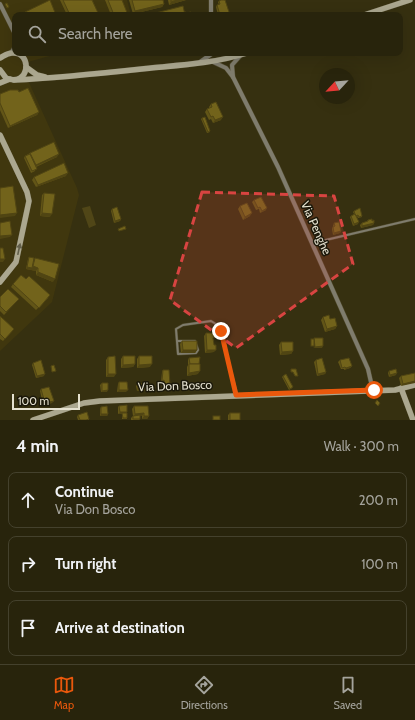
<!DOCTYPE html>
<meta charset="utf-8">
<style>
body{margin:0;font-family:Cabin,sans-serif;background:#34301a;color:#f1f3f6}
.compass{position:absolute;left:319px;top:68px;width:36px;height:36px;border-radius:50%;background:#28240c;box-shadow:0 4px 16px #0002;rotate:244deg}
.scale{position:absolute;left:12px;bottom:10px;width:68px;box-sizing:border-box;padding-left:4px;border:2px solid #e5e1cf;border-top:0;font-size:11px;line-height:14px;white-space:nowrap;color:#e5e1cf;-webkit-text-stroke:3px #1b180a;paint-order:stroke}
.stop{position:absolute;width:12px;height:12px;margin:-9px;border:3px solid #ea580c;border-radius:50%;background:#fff}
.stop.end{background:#ea580c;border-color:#fff;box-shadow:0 1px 4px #0008}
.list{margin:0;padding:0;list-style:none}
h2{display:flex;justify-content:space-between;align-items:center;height:52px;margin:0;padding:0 16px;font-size:17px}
h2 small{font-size:13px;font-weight:400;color:#a5a49d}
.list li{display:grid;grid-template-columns:26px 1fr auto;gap:12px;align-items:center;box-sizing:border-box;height:56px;margin:0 8px 8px;padding:0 8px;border:1px solid #44412d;border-radius:8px}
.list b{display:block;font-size:15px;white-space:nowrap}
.list p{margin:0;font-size:13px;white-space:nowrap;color:#a5a49d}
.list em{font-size:13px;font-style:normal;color:#a5a49d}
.icon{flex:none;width:22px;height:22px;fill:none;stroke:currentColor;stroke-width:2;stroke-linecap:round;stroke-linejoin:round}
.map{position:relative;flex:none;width:415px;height:420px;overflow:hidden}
.search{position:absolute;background:#28240c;box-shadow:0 4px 16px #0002;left:12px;right:12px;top:12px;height:44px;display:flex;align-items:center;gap:10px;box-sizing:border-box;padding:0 14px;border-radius:8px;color:#a5a49d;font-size:15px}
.sheet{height:244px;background:#28240c}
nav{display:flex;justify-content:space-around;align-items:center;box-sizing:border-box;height:56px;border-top:1px solid #44412d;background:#28240c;font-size:11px;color:#a5a49d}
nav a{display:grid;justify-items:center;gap:2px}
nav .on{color:#ea580c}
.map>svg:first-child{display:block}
.built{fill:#40370e}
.green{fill:#504617}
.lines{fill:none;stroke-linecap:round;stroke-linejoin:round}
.lane-casing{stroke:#524c2f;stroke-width:3}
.street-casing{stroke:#524c2f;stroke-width:5}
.secondary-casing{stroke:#524c2f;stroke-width:6}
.lane{stroke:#7f7c6d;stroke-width:2}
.street{stroke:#7f7c6d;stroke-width:4}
.secondary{stroke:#aba78f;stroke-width:5.5}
.wall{fill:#625517}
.shaded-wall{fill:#504513}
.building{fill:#72631b;stroke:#504513}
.oneway{fill:#63604c}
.route{stroke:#ea580c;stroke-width:5}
.marked{fill:#d84441;fill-opacity:0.2;stroke:#d84441;stroke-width:3;stroke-dasharray:8 5;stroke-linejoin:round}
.labels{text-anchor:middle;stroke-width:3;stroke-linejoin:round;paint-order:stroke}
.street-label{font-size:12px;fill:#e5e1cf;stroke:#1b180a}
</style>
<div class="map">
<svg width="415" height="420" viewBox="0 0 415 420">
<rect width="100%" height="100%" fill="#363010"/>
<path class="built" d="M 0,0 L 127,0 L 131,15 L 15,15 L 15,53 L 60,53 L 28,62 L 29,68 L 26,76 L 77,188 L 79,195 L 52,302 L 0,351 Z"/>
<path class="green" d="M 90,206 L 96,225 L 89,228 L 82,208 Z"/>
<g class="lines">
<defs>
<g id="lane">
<path d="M 313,243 L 415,219"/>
<path d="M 177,341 L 195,341 L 198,350 L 196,353 L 178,354 L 176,329 L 183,325 L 211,321 L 219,326 L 237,395"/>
</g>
<g id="street">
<path d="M 211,0 L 211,15"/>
<path d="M 0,4 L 15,34"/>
<path d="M 11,53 L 15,47"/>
<path d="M 229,53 L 237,55"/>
<path d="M 211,61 L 226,68 L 233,77 L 278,167 L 368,369 L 373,391"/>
<path d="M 200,62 L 213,53"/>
<path d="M 233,77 L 232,65 L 240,56"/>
</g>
<g id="secondary">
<path d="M 364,15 L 410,0"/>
<path d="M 0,58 C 4,56 7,53 12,53 C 33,51 30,88 6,78 L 0,70"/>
<path d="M 26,67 L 37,75 L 45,77"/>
<path d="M 14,80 C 60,78 105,73 151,68 C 183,65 216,63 247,53"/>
<path d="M 0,83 L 10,79"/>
<path d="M 0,135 L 27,192 L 29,201 L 16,262 L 0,282"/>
<path d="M 401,388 L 413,420"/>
<path d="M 33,420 L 84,403 L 100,401 L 395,390 L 415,385"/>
</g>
</defs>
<use href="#lane" class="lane-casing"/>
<use href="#street" class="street-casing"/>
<use href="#secondary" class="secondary-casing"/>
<use href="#lane" class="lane"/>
<use href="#street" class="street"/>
<use href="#secondary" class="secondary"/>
</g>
<g class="wall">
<path d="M 60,0 L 92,0 L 99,15 L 67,15 Z"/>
<path d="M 105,0 L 122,0 L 128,15 L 111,15 Z"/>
<path d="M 129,0 L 163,0 L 164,4 L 162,7 L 133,14 Z"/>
<path d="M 168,0 L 186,0 L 169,5 Z"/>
<path d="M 219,1 L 230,15 L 218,15 L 216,7 L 217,5 L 219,5 L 218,2 Z"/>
<path d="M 19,92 L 39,112 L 37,115 L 8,128 L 0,110 L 0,94 Z"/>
<path d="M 211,104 L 221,120 L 213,123 L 211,119 L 209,120 L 205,112 L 207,109 L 209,108 L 209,107 Z"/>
<path d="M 202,118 L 210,132 L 207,133 L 201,119 Z"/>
<path d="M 30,153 L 57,157 L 36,167 L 35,171 L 31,173 L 24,158 L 25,156 Z"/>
<path d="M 66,176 L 36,187 L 32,180 L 34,177 Z"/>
<path d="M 44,193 L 50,217 L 40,216 L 42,195 Z"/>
<path d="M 254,200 L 266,210 L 260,213 L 259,209 L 256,210 L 252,202 Z"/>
<path d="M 240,206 L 250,216 L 243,220 L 238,209 Z"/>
<path d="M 112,209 L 121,219 L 120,221 L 114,223 L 111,211 Z"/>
<path d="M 354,211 L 362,216 L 362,217 L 358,218 L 357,216 L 357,217 L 358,224 L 353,226 L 350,217 L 351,216 L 354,214 L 353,212 Z"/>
<path d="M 368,220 L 374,223 L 373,225 L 361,228 L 360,225 L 362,223 L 366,222 Z"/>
<path d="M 334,223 L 341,231 L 340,233 L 333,235 L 332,229 Z"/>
<path d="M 29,257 L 53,282 L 36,275 L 36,271 L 26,269 L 28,259 Z"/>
<path d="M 13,284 L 48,298 L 36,310 L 11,287 Z"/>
<path d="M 0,297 L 19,299 L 4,315 L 0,311 Z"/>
<path d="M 0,316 L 14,329 L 3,341 L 0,339 Z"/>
<path d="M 323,317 L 330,319 L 337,326 L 335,329 L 325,332 L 321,320 Z"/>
<path d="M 206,333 L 214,340 L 214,352 L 205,353 L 204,336 Z"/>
<path d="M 182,341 L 197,350 L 195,353 L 181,353 L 180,344 Z"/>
<path d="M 281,342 L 293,351 L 291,354 L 280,355 L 279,345 Z"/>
<path d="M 123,356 L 135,364 L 133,367 L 121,368 L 121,359 Z"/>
<path d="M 139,356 L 150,367 L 137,368 L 137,359 Z"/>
<path d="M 108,357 L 114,377 L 106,377 L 106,360 Z"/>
<path d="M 189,358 L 198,374 L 187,376 L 187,367 L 188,365 L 188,360 Z"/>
<path d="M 316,360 L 326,372 L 325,374 L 317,376 L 314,362 Z"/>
<path d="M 340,360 L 352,366 L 350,368 L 344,370 L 344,369 L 341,369 L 338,362 Z"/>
<path d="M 33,363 L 44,376 L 36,378 L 32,365 Z"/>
<path d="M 163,370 L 170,385 L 168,387 L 163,387 L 163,382 L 161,382 L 162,372 Z"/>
<path d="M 389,371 L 396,375 L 389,377 L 388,373 Z"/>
<path d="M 415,373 L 401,386 L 399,378 L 401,376 Z"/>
<path d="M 283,376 L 292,388 L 289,390 L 282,377 Z"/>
<path d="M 119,382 L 126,392 L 117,392 L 118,384 Z"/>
<path d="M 102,383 L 107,392 L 101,392 L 100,385 Z"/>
<path d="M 138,384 L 145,389 L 144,391 L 137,391 L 136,386 Z"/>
<path d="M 41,389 L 52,403 L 43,405 L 40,391 Z"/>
<path d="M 119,406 L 127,413 L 127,419 L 122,419 L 122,414 L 118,414 L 118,407 Z"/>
<path d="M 134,406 L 149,416 L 147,419 L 142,419 L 142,416 L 140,416 L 140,419 L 139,420 L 131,420 L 131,418 L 133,416 L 132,409 Z"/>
<path d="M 101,407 L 108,414 L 107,416 L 100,416 L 100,409 Z"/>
<path d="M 230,413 L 240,420 L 228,420 L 228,415 Z"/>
<path d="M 78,415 L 89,419 L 89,420 L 78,420 L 77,417 Z"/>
</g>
<g class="shaded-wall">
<path d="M 177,0 L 186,0 L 169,5 L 171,2 Z"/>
<path d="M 164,4 L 162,7 L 133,14 L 135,11 Z"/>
<path d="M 39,112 L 37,115 L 8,128 L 10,126 Z"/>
<path d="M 223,117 L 221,120 L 213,123 L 215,120 Z"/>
<path d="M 59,154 L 57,157 L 34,167 L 36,165 Z"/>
<path d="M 68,173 L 66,176 L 36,187 L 38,185 Z"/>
<path d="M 267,208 L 266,210 L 260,213 L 262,211 Z"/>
<path d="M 17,213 L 15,216 L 0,218 L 0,215 Z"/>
<path d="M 42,213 L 52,214 L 50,217 L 40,216 Z"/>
<path d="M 252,213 L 250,216 L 243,220 L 245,217 Z"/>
<path d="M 121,219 L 120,221 L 114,223 L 115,221 Z"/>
<path d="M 359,222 L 358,224 L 353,226 L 354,224 Z"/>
<path d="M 374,223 L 373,225 L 361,228 L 362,226 Z"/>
<path d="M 341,231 L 340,233 L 333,235 L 334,233 Z"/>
<path d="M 12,235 L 10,237 L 0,239 L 0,236 Z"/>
<path d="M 0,259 L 5,259 L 3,262 L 0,262 Z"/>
<path d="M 33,266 L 38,268 L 36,271 L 26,269 L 27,267 L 32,268 Z"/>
<path d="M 38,272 L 55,279 L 53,282 L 36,275 Z"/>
<path d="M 337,326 L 335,329 L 325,332 L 327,329 Z"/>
<path d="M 323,346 L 322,348 L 313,348 L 315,347 Z"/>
<path d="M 183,350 L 197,350 L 195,353 L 181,353 Z"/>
<path d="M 207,350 L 216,350 L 214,352 L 205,353 Z"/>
<path d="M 293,351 L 291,354 L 280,355 L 282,352 Z"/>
<path d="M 135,364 L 133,367 L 121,368 L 123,365 Z"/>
<path d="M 152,364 L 150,367 L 137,368 L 139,365 Z"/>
<path d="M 352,366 L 350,368 L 344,370 L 346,368 Z"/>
<path d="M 200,371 L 198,374 L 187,376 L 189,373 Z"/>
<path d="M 326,372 L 325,374 L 317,376 L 318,374 Z"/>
<path d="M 397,373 L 396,375 L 389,377 L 390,375 Z"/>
<path d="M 45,374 L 44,376 L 36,378 L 37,376 Z"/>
<path d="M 108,374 L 116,374 L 114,377 L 106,377 Z"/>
<path d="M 415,381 L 415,383 L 401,386 L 403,384 Z"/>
<path d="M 164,385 L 170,385 L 168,387 L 163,387 Z"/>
<path d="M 138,389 L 145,389 L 144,391 L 137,391 Z"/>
<path d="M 108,390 L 107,392 L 101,392 L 102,391 Z"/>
<path d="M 119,390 L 128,390 L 126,392 L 117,392 Z"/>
<path d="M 54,401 L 52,403 L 43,405 L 45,403 Z"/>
<path d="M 120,412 L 127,412 L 126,414 L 122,413 L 122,414 L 118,414 Z"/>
<path d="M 144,413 L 142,416 L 133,417 L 135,414 Z"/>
<path d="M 101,414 L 108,414 L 107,416 L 100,416 Z"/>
<path d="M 144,416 L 149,416 L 147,419 L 142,419 Z"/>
</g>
<g class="building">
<path d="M 50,0 L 56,15 L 26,15 L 25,12 Z"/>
<path d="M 63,0 L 92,0 L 99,15 L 70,15 Z"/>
<path d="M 108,0 L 122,0 L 128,15 L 114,15 Z"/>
<path d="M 132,0 L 163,0 L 164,4 L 135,11 Z"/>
<path d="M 171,0 L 177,0 L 171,2 Z"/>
<path d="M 221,0 L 225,0 L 230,15 L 220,15 L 217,5 L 220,4 L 219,1 Z"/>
<path d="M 7,3 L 9,7 L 7,8 L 5,4 Z"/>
<path d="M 183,6 L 185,15 L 148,15 Z"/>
<path d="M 185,12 L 186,12 L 186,13 L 191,12 L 192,15 L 185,15 Z"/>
<path d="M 28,88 L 39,112 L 10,126 L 0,103 L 0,94 L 10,90 L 18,90 L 19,92 Z"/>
<path d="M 216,102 L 223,117 L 215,120 L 213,116 L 211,117 L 207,109 L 212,107 L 211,104 Z"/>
<path d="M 205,117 L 210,131 L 208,132 L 202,118 Z"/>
<path d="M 54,142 L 59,154 L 36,165 L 30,153 Z"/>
<path d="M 30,154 L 37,169 L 32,171 L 25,156 Z"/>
<path d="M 64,163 L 68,173 L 38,185 L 34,177 Z"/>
<path d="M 13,186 L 17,213 L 0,215 L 0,188 Z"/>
<path d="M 44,193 L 55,194 L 52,214 L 42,213 Z"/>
<path d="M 261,197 L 267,208 L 262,211 L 260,207 L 258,208 L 254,200 Z"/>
<path d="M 247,203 L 252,213 L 245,217 L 240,206 Z"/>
<path d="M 117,207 L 121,219 L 115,221 L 112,209 Z"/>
<path d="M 360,208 L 362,216 L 359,217 L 358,215 L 356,216 L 355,214 L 354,211 Z"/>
<path d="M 355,214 L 359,222 L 354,224 L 351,216 Z"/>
<path d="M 372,219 L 372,221 L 374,220 L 374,223 L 362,226 L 362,223 L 368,221 L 368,220 Z"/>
<path d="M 10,221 L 12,235 L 0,236 L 0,223 Z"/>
<path d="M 339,222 L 341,231 L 334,233 L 333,227 L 335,226 L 334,223 Z"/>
<path d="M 125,226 L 126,229 L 119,231 L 118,229 Z"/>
<path d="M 0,248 L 3,248 L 5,259 L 0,259 Z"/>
<path d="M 29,257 L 34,258 L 32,268 L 27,267 Z"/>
<path d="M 35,258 L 59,264 L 55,279 L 38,272 L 38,268 L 33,266 Z"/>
<path d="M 21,275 L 26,279 L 29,276 L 50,295 L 39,308 L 13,284 Z"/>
<path d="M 8,289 L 19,299 L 6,312 L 0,306 L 0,297 Z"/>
<path d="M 329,315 L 330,319 L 335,318 L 337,326 L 327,329 L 323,317 Z"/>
<path d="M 0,316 L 14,329 L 5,339 L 0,334 Z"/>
<path d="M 206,333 L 216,333 L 216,337 L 213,338 L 214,345 L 216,345 L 216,350 L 207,350 Z"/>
<path d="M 314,338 L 323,338 L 323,346 L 315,347 Z"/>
<rect x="311" y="339" width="3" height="7"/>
<path d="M 182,341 L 197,341 L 197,350 L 183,350 Z"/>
<path d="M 281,342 L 293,342 L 293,351 L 282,352 Z"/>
<path d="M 115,356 L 116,374 L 108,374 L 108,357 Z"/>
<path d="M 123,356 L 135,356 L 135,364 L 123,365 Z"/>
<path d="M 139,356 L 152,356 L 152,364 L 139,365 Z"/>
<path d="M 200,357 L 199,364 L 190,364 L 189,358 Z"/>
<path d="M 322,358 L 326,372 L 318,374 L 316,360 Z"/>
<path d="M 349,358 L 352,366 L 346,368 L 345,367 L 342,368 L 340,360 Z"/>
<path d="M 41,360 L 45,374 L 37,376 L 33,363 Z"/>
<path d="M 189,364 L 200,364 L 200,371 L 189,373 Z"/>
<path d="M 54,365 L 56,371 L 52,372 L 51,366 Z"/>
<path d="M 291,369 L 296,369 L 298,376 L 295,376 L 293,372 L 291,372 Z"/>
<path d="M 396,369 L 397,373 L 390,375 L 389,371 Z"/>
<path d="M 163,370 L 169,370 L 170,385 L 164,385 L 164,380 L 162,381 Z"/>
<path d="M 415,373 L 415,381 L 403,384 L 401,376 Z"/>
<path d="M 286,374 L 293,387 L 290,389 L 283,376 Z"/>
<path d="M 119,382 L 127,382 L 128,390 L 119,390 Z"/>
<path d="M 102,383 L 108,383 L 108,390 L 102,391 Z"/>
<path d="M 145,383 L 145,389 L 138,389 L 138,384 Z"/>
<path d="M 49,387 L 54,401 L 45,403 L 41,389 Z"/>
<path d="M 377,400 L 380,403 L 378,406 L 375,403 Z"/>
<path d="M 127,405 L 127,412 L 120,412 L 119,406 Z"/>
<path d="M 107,406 L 108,414 L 101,414 L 101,407 Z"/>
<path d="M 134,406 L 148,406 L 149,416 L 144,416 L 144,413 L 135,414 Z"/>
<path d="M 87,412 L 89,419 L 86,420 L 80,420 L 78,415 Z"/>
<path d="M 122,413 L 127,413 L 127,418 L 123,418 Z"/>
<rect x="230" y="413" width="10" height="7"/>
<path d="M 140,415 L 140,419 L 133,419 L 133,416 Z"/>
<rect x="213" y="416" width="7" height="4"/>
</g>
<defs><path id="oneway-solid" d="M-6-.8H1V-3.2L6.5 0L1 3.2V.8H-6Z"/></defs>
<use class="oneway" href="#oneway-solid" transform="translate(19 249) rotate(-78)"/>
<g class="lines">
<path class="route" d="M 221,331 L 236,395 L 374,390"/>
</g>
<path class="marked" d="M 202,192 L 334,196 L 353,264 L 236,348 L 170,300 Z"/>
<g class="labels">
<g class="street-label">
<text transform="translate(316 228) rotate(66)" y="4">Via Penghe</text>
<text transform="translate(175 386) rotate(-2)" y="4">Via Don Bosco</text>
</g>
</g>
</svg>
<svg class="compass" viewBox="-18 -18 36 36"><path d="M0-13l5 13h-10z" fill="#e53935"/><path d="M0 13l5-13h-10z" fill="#a5a49d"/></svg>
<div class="scale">100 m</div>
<div class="stop" style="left:374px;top:390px"></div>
<div class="stop end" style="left:221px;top:331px"></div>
<div class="search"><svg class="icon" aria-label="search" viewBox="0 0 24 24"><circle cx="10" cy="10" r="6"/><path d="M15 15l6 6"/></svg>Search here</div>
</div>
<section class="sheet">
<h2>4 min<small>Walk · 300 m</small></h2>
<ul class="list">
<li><svg class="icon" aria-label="ahead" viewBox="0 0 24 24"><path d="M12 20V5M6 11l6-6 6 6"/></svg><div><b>Continue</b><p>Via Don Bosco</p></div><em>200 m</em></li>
<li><svg class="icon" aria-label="right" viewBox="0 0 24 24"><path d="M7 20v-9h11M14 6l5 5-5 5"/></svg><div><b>Turn right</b></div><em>100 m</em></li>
<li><svg class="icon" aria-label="arrive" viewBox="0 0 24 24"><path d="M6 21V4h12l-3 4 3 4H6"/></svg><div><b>Arrive at destination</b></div></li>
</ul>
</section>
<nav>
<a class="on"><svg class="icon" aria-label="map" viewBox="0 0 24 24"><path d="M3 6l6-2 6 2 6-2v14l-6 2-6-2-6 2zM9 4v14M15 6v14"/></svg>Map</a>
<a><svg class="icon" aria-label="directions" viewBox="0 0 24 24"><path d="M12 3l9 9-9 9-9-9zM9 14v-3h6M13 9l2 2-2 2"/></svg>Directions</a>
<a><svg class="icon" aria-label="saved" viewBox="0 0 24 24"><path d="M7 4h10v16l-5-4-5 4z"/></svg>Saved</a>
</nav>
